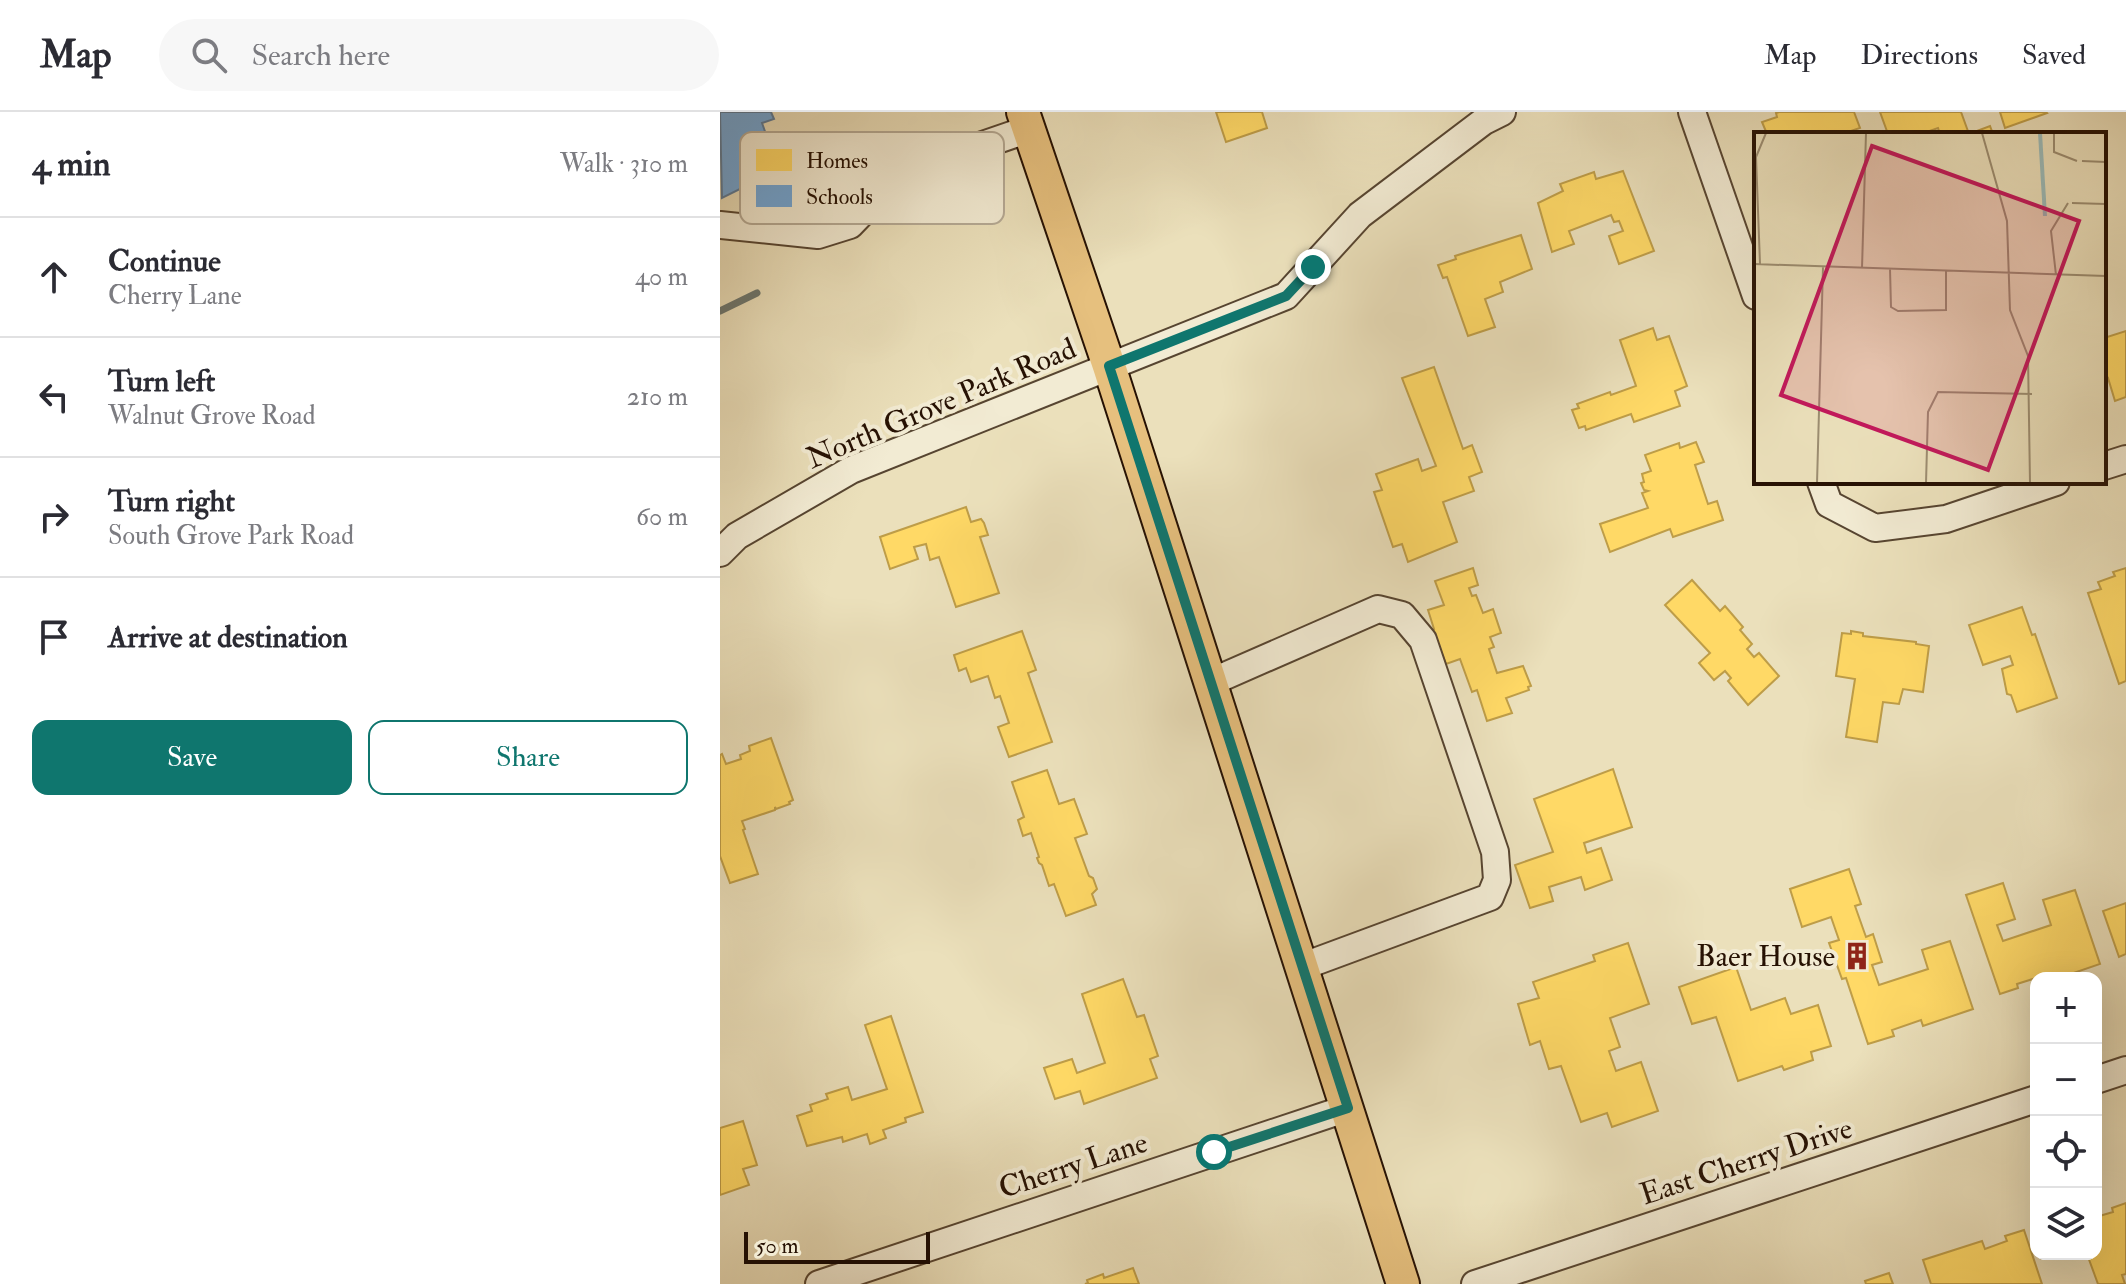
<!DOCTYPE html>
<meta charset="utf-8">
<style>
body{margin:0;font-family:"IM FELL Double Pica",serif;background:#f7f7f7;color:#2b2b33}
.controls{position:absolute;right:24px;bottom:24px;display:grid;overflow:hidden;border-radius:16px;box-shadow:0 8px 32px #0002}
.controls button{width:72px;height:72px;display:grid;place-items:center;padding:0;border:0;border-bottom:2px solid #e1e1e2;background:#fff;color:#2b2b33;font:40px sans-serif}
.scale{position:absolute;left:24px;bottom:20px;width:186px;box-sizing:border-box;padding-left:8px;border:4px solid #261103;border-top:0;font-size:22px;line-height:28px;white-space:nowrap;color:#261103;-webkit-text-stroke:6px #f2ebd3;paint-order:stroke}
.stop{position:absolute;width:24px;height:24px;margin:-18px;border:6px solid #0f766e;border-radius:50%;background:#fff}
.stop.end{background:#0f766e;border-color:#fff;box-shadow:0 2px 8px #0008}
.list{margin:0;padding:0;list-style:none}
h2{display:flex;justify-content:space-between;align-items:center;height:104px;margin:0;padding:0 32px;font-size:34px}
h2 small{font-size:26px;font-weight:400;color:#7c7c81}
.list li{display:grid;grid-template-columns:52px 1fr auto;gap:24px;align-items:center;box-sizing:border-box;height:120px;padding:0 32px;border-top:2px solid #e1e1e2}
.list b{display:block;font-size:30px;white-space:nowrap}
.list p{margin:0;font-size:26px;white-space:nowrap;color:#7c7c81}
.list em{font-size:26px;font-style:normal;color:#7c7c81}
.actions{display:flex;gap:16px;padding:24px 32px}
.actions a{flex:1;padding:18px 0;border:2px solid #0f766e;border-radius:16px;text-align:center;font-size:28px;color:#0f766e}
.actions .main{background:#0f766e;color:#fff}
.icon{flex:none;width:44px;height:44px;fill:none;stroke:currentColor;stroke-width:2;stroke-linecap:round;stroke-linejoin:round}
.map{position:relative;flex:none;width:1406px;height:1172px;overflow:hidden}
header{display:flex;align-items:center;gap:48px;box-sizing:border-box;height:112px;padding:0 40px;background:#fff;border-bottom:2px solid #e1e1e2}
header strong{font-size:38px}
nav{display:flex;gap:44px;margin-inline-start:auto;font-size:28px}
.search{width:560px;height:72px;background:#f7f7f7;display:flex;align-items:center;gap:20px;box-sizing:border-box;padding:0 28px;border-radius:44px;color:#7c7c81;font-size:30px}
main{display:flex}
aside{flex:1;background:#fff}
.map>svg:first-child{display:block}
.homes{fill:#ffd966;stroke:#be9d48;stroke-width:2}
.schools{fill:#6fa8dc;stroke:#597b9b;stroke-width:2}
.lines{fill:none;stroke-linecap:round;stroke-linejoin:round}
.stream{stroke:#6c7770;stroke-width:7}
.minor-casing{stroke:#574531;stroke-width:30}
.major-casing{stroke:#261103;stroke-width:36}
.minor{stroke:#f2ebd3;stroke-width:26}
.major{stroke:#e6c07e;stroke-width:32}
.route{stroke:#0f766e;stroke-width:10}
.labels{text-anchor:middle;stroke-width:8;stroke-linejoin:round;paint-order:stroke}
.street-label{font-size:30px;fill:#261103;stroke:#f2ebd3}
.poi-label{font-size:30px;fill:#261103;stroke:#f2ebd3;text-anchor:end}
.inset-river{fill:none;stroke:#9bbbb9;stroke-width:4}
.inset-road{fill:none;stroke:#9c8d71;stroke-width:2}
.view{fill:#c2185b;fill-opacity:0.15;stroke:#c2185b;stroke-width:4}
.inset-edge{fill:none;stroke:#261103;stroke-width:4}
.key{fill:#f2ebd3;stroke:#b5aa95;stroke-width:2}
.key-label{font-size:22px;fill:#261103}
</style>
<header>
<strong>Map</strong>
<div class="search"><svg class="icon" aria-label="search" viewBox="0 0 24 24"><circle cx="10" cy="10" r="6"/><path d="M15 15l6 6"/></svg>Search here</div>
<nav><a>Map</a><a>Directions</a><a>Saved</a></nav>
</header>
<main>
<aside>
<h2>4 min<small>Walk · 310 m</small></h2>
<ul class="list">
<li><svg class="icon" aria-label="ahead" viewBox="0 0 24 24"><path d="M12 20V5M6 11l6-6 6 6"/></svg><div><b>Continue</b><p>Cherry Lane</p></div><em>40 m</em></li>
<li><svg class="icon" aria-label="left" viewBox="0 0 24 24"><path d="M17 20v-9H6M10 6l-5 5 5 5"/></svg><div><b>Turn left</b><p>Walnut Grove Road</p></div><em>210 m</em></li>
<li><svg class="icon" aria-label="right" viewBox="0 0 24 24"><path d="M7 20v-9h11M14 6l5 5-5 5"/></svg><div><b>Turn right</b><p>South Grove Park Road</p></div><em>60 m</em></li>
<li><svg class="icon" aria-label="arrive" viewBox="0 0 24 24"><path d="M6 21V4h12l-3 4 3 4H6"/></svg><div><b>Arrive at destination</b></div></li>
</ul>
<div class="actions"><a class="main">Save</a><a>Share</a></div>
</aside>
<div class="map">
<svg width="1406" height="1172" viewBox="0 0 1406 1172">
<rect width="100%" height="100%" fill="#ebe0bb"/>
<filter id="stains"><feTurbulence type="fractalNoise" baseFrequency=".0025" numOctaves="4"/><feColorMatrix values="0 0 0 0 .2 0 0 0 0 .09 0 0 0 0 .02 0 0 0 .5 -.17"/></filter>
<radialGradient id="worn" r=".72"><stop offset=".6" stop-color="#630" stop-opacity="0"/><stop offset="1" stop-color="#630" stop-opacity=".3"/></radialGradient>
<g class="homes">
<path d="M 496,0 L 542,0 L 547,16 L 506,30 Z"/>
<path d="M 1059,0 L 1134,0 L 1140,16 L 1122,22 L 1047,22 L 1042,10 L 1057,5 L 1056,1 Z"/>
<path d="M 1160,0 L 1241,0 L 1249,22 L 1270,14 L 1273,22 L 1220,22 L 1218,16 L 1201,22 L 1168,22 Z"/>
<path d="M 1280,0 L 1326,0 L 1327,1 L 1285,16 Z"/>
<path d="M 903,59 L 934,139 L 899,152 L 889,124 L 903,119 L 899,109 L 894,110 L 891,103 L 849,119 L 854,132 L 832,140 L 818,91 L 843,79 L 840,72 L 874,60 L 876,67 Z"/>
<path d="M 801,123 L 812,157 L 780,170 L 783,180 L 765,187 L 775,215 L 748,224 L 727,165 L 723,166 L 718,153 L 736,147 L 735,144 Z"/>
<path d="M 933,216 L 937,228 L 949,224 L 967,274 L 955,279 L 960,294 L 914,310 L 911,302 L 866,318 L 865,314 L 859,316 L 852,298 L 859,296 L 857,292 L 890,280 L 891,283 L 916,274 L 900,228 Z"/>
<path d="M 1406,219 L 1406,285 L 1395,289 L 1388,266 L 1384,268 L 1384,226 Z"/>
<path d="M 714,255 L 743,337 L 752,333 L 762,360 L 749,365 L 754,379 L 723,390 L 737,430 L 688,450 L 682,432 L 673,435 L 654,380 L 662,378 L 656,362 L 698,347 L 702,359 L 716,354 L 682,266 Z"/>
<path d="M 976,330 L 984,350 L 975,353 L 988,392 L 997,389 L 1003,408 L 953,425 L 950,417 L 890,440 L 880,412 L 928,396 L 922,381 L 928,379 L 924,378 L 921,371 L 924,370 L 922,362 L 931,359 L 925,343 L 959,331 L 960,336 Z"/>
<path d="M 246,395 L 251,410 L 261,407 L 264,411 L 268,423 L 260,425 L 279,481 L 236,495 L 219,445 L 210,448 L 206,432 L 194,435 L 198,447 L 170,457 L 160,425 Z"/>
<path d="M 753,456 L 758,473 L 749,476 L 752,484 L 756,483 L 763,501 L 773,497 L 781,521 L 770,525 L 774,535 L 769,537 L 777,561 L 803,554 L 811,574 L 808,575 L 809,578 L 786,586 L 792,601 L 767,609 L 757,578 L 752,580 L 740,547 L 726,552 L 719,534 L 716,535 L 710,518 L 714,517 L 708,498 L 724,493 L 715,469 Z"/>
<path d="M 1406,456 L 1406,569 L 1399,572 L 1368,481 L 1381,477 L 1378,470 L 1395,464 L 1393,460 Z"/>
<path d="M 972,468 L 1000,499 L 1005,494 L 1023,515 L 1020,518 L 1032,532 L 1027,537 L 1034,545 L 1039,541 L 1059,564 L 1028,593 L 1008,569 L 1011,566 L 1005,559 L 994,568 L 979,551 L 990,541 L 945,493 Z"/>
<path d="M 1302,495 L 1312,523 L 1315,522 L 1337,586 L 1297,600 L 1291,583 L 1287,582 L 1282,557 L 1293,553 L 1290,544 L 1263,553 L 1249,513 Z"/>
<path d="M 302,519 L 316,558 L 308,561 L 332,630 L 289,645 L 278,615 L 289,611 L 280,584 L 275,586 L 268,564 L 251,570 L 246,556 L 239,559 L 234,543 Z"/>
<path d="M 1131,519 L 1143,521 L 1143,524 L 1196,530 L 1196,532 L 1209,534 L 1203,580 L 1183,577 L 1179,592 L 1163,590 L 1157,630 L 1126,625 L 1135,567 L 1116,564 L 1122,521 L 1131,522 Z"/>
<path d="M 51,626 L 73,688 L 69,690 L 70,692 L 56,697 L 55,695 L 55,698 L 22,709 L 25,717 L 23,718 L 38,762 L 10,771 L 0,744 L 0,643 L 2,642 L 6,652 L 21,647 L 20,643 L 30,639 L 29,634 Z"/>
<path d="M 893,657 L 912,715 L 864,731 L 867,741 L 881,736 L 892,768 L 865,778 L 861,765 L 829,775 L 833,789 L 810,796 L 795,753 L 833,740 L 814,687 Z"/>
<path d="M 327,658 L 339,692 L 354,687 L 367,722 L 355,726 L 369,764 L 373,766 L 377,777 L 372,782 L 376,793 L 346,804 L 334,772 L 329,774 L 322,753 L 319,751 L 317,746 L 319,745 L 311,721 L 303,724 L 298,708 L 304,705 L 292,670 Z"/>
<path d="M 1129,757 L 1141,792 L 1135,794 L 1146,825 L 1153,822 L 1162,850 L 1152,853 L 1159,873 L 1208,857 L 1202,838 L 1230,829 L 1253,897 L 1203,914 L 1201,908 L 1172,918 L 1174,924 L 1148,932 L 1126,866 L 1122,867 L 1109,831 L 1119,828 L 1111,805 L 1082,815 L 1070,777 Z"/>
<path d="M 1283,771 L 1295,807 L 1277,813 L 1283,829 L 1331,813 L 1323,788 L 1355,778 L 1380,852 L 1339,866 L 1319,865 L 1297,872 L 1298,876 L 1280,882 L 1246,783 Z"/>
<path d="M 1406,791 L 1406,842 L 1399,845 L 1383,799 Z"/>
<path d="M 908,831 L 929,892 L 890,906 L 900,935 L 889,939 L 896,959 L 921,950 L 938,999 L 892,1015 L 887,1001 L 861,1010 L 841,954 L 829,957 L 820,929 L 810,933 L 798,892 L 819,886 L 813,870 L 875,849 L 873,843 Z"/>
<path d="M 1016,855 L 1031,898 L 1065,886 L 1071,902 L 1098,893 L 1111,934 L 1091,940 L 1093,948 L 1064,958 L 1062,954 L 1018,969 L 996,905 L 972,912 L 959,875 Z"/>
<path d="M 403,867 L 417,905 L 424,903 L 438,944 L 430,947 L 437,966 L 364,992 L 360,979 L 335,987 L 324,956 L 352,947 L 357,961 L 385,951 L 362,882 Z"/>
<path d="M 171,904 L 203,1000 L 185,1006 L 186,1010 L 163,1018 L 166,1026 L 150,1032 L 147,1022 L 123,1030 L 122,1025 L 87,1034 L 77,1004 L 92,999 L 90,993 L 108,987 L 106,982 L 128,975 L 132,988 L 167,977 L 145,913 Z"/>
<path d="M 23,1009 L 37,1053 L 23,1057 L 29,1073 L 0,1083 L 0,1016 Z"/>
<path d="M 1406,1091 L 1406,1162 L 1402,1163 L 1405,1172 L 1378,1172 L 1367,1142 L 1376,1142 L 1376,1105 L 1393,1100 L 1392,1096 Z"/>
<path d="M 1304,1118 L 1322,1172 L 1211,1172 L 1203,1148 L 1262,1129 L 1265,1137 L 1287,1129 L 1285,1124 Z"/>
<path d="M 413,1156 L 419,1172 L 365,1172 L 368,1171 L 367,1168 L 383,1162 L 384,1166 Z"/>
<path d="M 1169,1161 L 1173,1172 L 1146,1172 L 1145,1169 Z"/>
</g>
<path class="schools" d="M 0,0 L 51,0 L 54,7 L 42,11 L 58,56 L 32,65 L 33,68 L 27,70 L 28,73 L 2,86 Z"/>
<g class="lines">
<path class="stream" d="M 0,199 L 37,181"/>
<defs>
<g id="minor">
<path d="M 972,0 L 1036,184"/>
<path d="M 0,113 L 98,123 L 130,113 L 156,86 L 190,58 L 309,17"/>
<path d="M 1384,354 L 1406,347"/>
<path d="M 1101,370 L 1109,392 L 1155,416 L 1226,407 L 1336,370"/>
<path d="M 0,441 L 17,424 L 131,358 L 566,184 L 640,103 L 764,9 L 782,0"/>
<path d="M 489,571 L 658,497 L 682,503 L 703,528 L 775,740 L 777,768 L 770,785 L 581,855"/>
<path d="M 1376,968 L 1406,958"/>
<path d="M 99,1172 L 628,996"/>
<path d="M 755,1172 L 1316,987"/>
</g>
<path id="major" d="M 303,0 L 389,254 L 683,1172"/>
</defs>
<use href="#minor" class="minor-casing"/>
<use href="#major" class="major-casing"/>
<use href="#minor" class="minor"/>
<use href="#major" class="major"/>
</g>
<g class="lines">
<path class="route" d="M 494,1040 L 628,996 L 389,254 L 566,184 L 593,155"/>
</g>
<defs>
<symbol id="building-bare" viewBox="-9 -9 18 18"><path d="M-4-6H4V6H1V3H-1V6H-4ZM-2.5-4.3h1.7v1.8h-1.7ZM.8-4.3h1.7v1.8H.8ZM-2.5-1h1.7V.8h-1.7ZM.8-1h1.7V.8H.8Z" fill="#8f2418" stroke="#f2ebd3" stroke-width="2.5" paint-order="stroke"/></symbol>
</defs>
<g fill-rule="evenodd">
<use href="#building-bare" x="1117" y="824" width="40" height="40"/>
</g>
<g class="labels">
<g class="street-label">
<text transform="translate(221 291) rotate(-23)" y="10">North Grove Park Road</text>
<text transform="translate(1026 1049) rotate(-18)" y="10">East Cherry Drive</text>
<text transform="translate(353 1053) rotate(-18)" y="10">Cherry Lane</text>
</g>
<g class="poi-label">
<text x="1115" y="854">Baer House</text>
</g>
</g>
<g transform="translate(1034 20)">
<rect width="352" height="352" fill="#ebe0bb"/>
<path class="inset-river" d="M 286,1 L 291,84"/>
<path class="inset-road" d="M 228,1 L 253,89 L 256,178 L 274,224 L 276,351M 300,1 L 300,20 L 323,29M 328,29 L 352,30M 318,71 L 351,72 L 352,60M 0,132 L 352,144M 6,132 L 2,25 L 12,1M 108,136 L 112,1M 136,137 L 137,175 L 144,179 L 192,178 L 192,139M 302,143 L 297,99 L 314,71M 63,351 L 69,135M 172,351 L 174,280 L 184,260 L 278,262"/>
<path class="view" d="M 118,14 L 325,89 L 234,338 L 27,263 Z"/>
<rect width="352" height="352" class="inset-edge"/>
</g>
<rect x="20" y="20" width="264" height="92" rx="12" class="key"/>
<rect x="36" y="37" width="36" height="22" fill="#ffd966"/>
<rect x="36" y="73" width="36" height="22" fill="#6fa8dc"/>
<g class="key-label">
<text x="86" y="56">Homes</text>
<text x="86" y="92">Schools</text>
</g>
<rect width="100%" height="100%" filter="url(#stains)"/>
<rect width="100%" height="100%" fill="url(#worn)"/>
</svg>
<div class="controls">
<button>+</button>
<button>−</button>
<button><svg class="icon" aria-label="locate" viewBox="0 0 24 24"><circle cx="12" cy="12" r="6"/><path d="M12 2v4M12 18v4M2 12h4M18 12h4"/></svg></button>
<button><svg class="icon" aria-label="layers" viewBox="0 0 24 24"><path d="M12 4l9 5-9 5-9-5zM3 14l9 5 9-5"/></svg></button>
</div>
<div class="scale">50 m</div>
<div class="stop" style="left:494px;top:1040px"></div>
<div class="stop end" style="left:593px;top:155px"></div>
</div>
</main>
